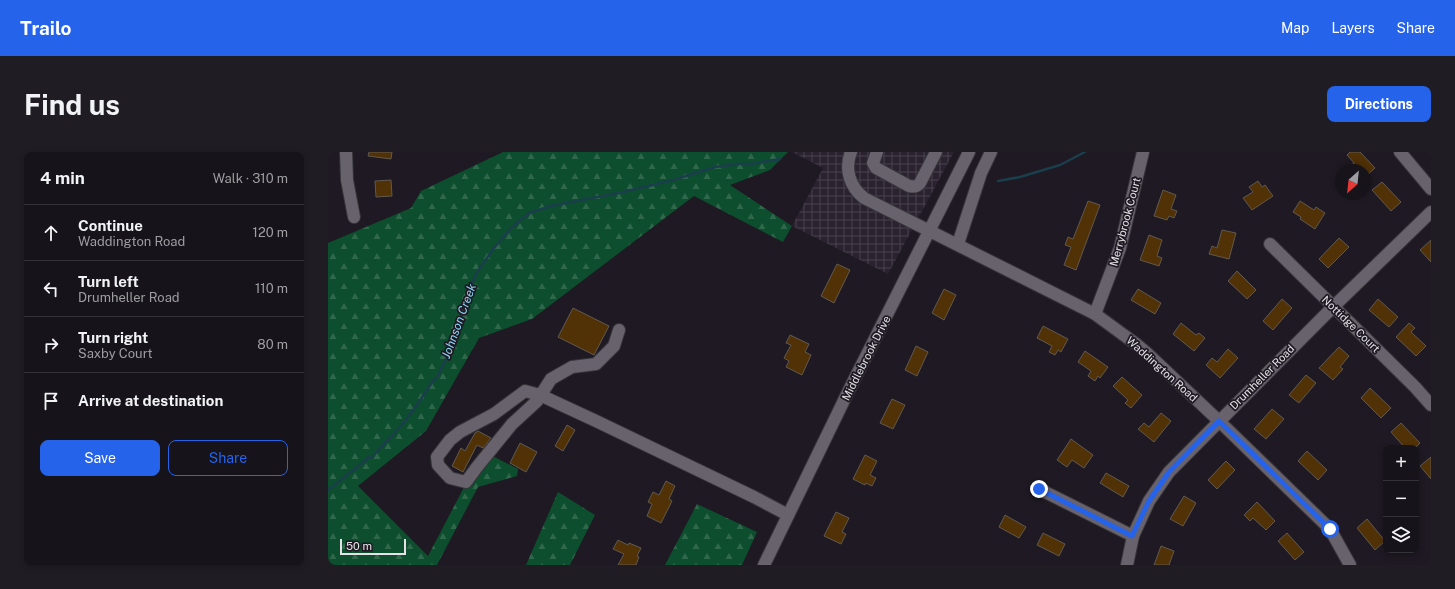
<!DOCTYPE html>
<meta charset="utf-8">
<style>
body{margin:0;font-family:"Public Sans",sans-serif;background:#1f1c23;color:#f1f3f6}
.controls{position:absolute;right:12px;bottom:12px;display:grid;overflow:hidden;border-radius:8px;box-shadow:0 2px 6px #0003}
.controls button{width:36px;height:36px;display:grid;place-items:center;padding:0;border:0;border-bottom:1px solid #353239;background:#16131a;color:#f1f3f6;font:20px sans-serif}
.compass{position:absolute;left:1007px;top:12px;width:36px;height:36px;border-radius:50%;background:#16131a;box-shadow:0 2px 6px #0003;rotate:207deg}
.scale{position:absolute;left:12px;bottom:10px;width:66px;box-sizing:border-box;padding-left:4px;border:2px solid #e4e1e7;border-top:0;font-size:11px;line-height:14px;white-space:nowrap;color:#e4e1e7;-webkit-text-stroke:3px #1e1922;paint-order:stroke}
.stop{position:absolute;width:12px;height:12px;margin:-9px;border:3px solid #2563eb;border-radius:50%;background:#fff}
.stop.end{background:#2563eb;border-color:#fff;box-shadow:0 1px 4px #0008}
.list{margin:0;padding:0;list-style:none}
h2{display:flex;justify-content:space-between;align-items:center;height:52px;margin:0;padding:0 16px;font-size:17px}
h2 small{font-size:13px;font-weight:400;color:#9e9ea2}
.list li{display:grid;grid-template-columns:26px 1fr auto;gap:12px;align-items:center;box-sizing:border-box;height:56px;padding:0 16px;border-top:1px solid #353239}
.list b{display:block;font-size:15px;white-space:nowrap}
.list p{margin:0;font-size:13px;white-space:nowrap;color:#9e9ea2}
.list em{font-size:13px;font-style:normal;color:#9e9ea2}
.actions{display:flex;gap:8px;padding:12px 16px}
.actions a{flex:1;padding:9px 0;border:1px solid #2563eb;border-radius:8px;text-align:center;font-size:14px;color:#2563eb}
.actions .main{background:#2563eb;color:#fff}
.icon{flex:none;width:22px;height:22px;fill:none;stroke:currentColor;stroke-width:2;stroke-linecap:round;stroke-linejoin:round}
.map{position:relative;flex:none;width:1103px;height:413px;overflow:hidden;border-radius:8px}
header{display:flex;align-items:center;gap:24px;box-sizing:border-box;height:56px;padding:0 20px;background:#2563eb;color:#fff}
header strong{font-size:19px}
nav{display:flex;gap:22px;margin-inline-start:auto;font-size:14px}
.intro{display:flex;align-items:center;justify-content:space-between;box-sizing:border-box;height:96px;padding:0 24px}
h1{margin:0;font-size:28px}
.button{padding:10px 18px;border-radius:8px;background:#2563eb;color:#fff;font-size:14px;font-weight:700}
main{display:flex;gap:24px;padding:0 24px}
aside{flex:1;background:#16131a;border-radius:8px;box-shadow:0 2px 6px #0003}
.map>svg:first-child{display:block}
.industrial{fill:url(#industrial-grid)}
.forest{fill:url(#forest-firs)}
.lines{fill:none;stroke-linecap:round;stroke-linejoin:round}
.stream{stroke:#1b3e4c;stroke-width:2.5}
.building{fill:#513206;stroke:#615950}
.minor-casing{stroke:#38353b;stroke-width:14}
.minor{stroke:#68626d;stroke-width:12}
.route{stroke:#2563eb;stroke-width:5}
.labels{text-anchor:middle;stroke-width:3.5;stroke-linejoin:round;paint-order:stroke}
.street-label{font-size:11px;fill:#e4e1e7;stroke:#1e1922}
.water-label{font-size:12px;font-style:italic;fill:#8cdafa;stroke:#1e1922}
</style>
<header>
<strong>Trailo</strong>
<nav><a>Map</a><a>Layers</a><a>Share</a></nav>
</header>
<div class="intro"><h1>Find us</h1><a class="button">Directions</a></div>
<main>
<aside>
<h2>4 min<small>Walk · 310 m</small></h2>
<ul class="list">
<li><svg class="icon" aria-label="ahead" viewBox="0 0 24 24"><path d="M12 20V5M6 11l6-6 6 6"/></svg><div><b>Continue</b><p>Waddington Road</p></div><em>120 m</em></li>
<li><svg class="icon" aria-label="left" viewBox="0 0 24 24"><path d="M17 20v-9H6M10 6l-5 5 5 5"/></svg><div><b>Turn left</b><p>Drumheller Road</p></div><em>110 m</em></li>
<li><svg class="icon" aria-label="right" viewBox="0 0 24 24"><path d="M7 20v-9h11M14 6l5 5-5 5"/></svg><div><b>Turn right</b><p>Saxby Court</p></div><em>80 m</em></li>
<li><svg class="icon" aria-label="arrive" viewBox="0 0 24 24"><path d="M6 21V4h12l-3 4 3 4H6"/></svg><div><b>Arrive at destination</b></div></li>
</ul>
<div class="actions"><a class="main">Save</a><a>Share</a></div>
</aside>
<div class="map">
<svg width="1103" height="413" viewBox="0 0 1103 413">
<defs>
<pattern id="industrial-grid" width="8" height="8" patternUnits="userSpaceOnUse"><rect width="8" height="8" fill="#2a222f"/><path d="M0 4h8M4 0v8" fill="none" stroke="#49424d"/></pattern>
<pattern id="forest-firs" width="22" height="20" patternUnits="userSpaceOnUse"><rect width="22" height="20" fill="#0c4e2d"/><path d="M5 1l3.5 6h-7zM16 11l3.5 6h-7z" fill="#2f674b"/></pattern>
</defs>
<rect width="100%" height="100%" fill="#1e1922"/>
<path class="industrial" d="M 464,0 L 626,0 L 560,122 L 464,74 L 495,16 Z"/>
<g class="forest">
<path d="M 175,0 L 460,0 L 442,18 L 402,33 L 464,74 L 455,90 L 366,44 L 204,167 L 151,186 L 98,279 L 30,334 L 100,404 L 155,299 L 190,317 L 189,324 L 150,335 L 109,413 L 0,413 L 0,91 L 83,56 L 93,39 Z"/>
<path d="M 230,340 L 267,363 L 242,413 L 198,413 Z"/>
<path d="M 369,352 L 429,380 L 414,413 L 337,413 Z"/>
</g>
<g class="lines">
<g class="stream">
<path d="M 670,29 L 692,25 L 732,13 L 757,0"/>
<path d="M 0,338 L 37,309 L 40,305 L 43,306 L 73,274 L 89,253 L 105,229 L 108,227 L 122,199 L 138,150 L 138,147 L 149,120 L 166,96 L 183,76 L 201,61 L 223,54 L 295,40 L 345,28 L 387,15 L 409,12 L 423,12 L 452,7"/>
</g>
</g>
<g class="building">
<path d="M 41,0 L 64,0 L 63,7 L 40,4 Z"/>
<path d="M 1022,0 L 1032,0 L 1047,16 L 1037,25 L 1037,18 L 1025,18 L 1022,14 L 1026,11 L 1019,3 Z"/>
<path d="M 63,28 L 64,44 L 48,45 L 47,29 Z"/>
<path d="M 930,29 L 934,35 L 937,33 L 945,44 L 924,58 L 915,46 L 925,40 L 921,35 Z"/>
<path d="M 1054,30 L 1073,50 L 1063,59 L 1044,38 Z"/>
<path d="M 835,38 L 848,43 L 843,57 L 849,59 L 846,66 L 841,64 L 839,68 L 826,64 Z"/>
<path d="M 760,49 L 772,53 L 748,118 L 736,113 L 743,95 L 737,93 L 740,85 L 745,87 Z"/>
<path d="M 972,49 L 986,58 L 988,55 L 997,61 L 987,77 L 972,67 L 973,65 L 965,60 Z"/>
<path d="M 894,78 L 908,81 L 901,107 L 881,102 L 884,94 L 889,96 Z"/>
<path d="M 821,83 L 834,88 L 829,104 L 834,106 L 831,114 L 812,108 Z"/>
<path d="M 1011,86 L 1021,95 L 1000,116 L 991,107 Z"/>
<path d="M 1103,88 L 1103,110 L 1092,98 Z"/>
<path d="M 509,112 L 522,118 L 506,151 L 493,144 Z"/>
<path d="M 909,119 L 928,138 L 919,147 L 900,129 Z"/>
<path d="M 616,137 L 628,143 L 616,168 L 604,161 Z"/>
<path d="M 810,137 L 833,151 L 827,162 L 803,148 Z"/>
<path d="M 954,147 L 964,156 L 945,178 L 935,169 Z"/>
<path d="M 1050,147 L 1070,165 L 1061,175 L 1041,158 Z"/>
<path d="M 245,156 L 281,174 L 266,203 L 230,185 Z"/>
<path d="M 853,171 L 868,183 L 871,181 L 877,186 L 866,199 L 845,182 Z"/>
<path d="M 1081,171 L 1087,176 L 1083,180 L 1098,194 L 1088,204 L 1068,185 Z"/>
<path d="M 715,174 L 740,187 L 733,200 L 730,198 L 727,203 L 721,200 L 724,194 L 709,186 Z"/>
<path d="M 462,183 L 481,192 L 477,200 L 483,203 L 474,223 L 458,215 L 461,209 L 456,206 L 463,193 L 458,191 Z"/>
<path d="M 588,194 L 600,200 L 589,224 L 577,218 Z"/>
<path d="M 1011,195 L 1021,204 L 1012,215 L 1015,217 L 1005,228 L 991,216 Z"/>
<path d="M 900,197 L 910,206 L 892,226 L 878,213 L 884,206 L 889,210 Z"/>
<path d="M 757,199 L 780,215 L 772,226 L 770,224 L 767,229 L 760,224 L 763,219 L 750,210 Z"/>
<path d="M 978,223 L 988,231 L 971,251 L 961,243 Z"/>
<path d="M 794,225 L 814,243 L 803,256 L 797,251 L 800,248 L 785,234 Z"/>
<path d="M 1042,236 L 1063,256 L 1053,266 L 1033,246 Z"/>
<path d="M 564,247 L 577,253 L 565,277 L 552,271 Z"/>
<path d="M 944,257 L 956,267 L 938,287 L 926,277 Z"/>
<path d="M 833,261 L 843,269 L 826,290 L 810,277 L 816,271 L 821,275 Z"/>
<path d="M 1073,271 L 1092,291 L 1087,296 L 1077,296 L 1063,280 Z"/>
<path d="M 239,273 L 247,278 L 235,299 L 227,294 Z"/>
<path d="M 150,279 L 163,286 L 155,296 L 149,293 L 135,320 L 124,314 L 133,296 L 137,299 L 147,281 Z"/>
<path d="M 743,287 L 765,303 L 756,316 L 744,308 L 739,315 L 729,308 Z"/>
<path d="M 192,291 L 209,300 L 198,320 L 182,311 Z"/>
<path d="M 979,299 L 999,318 L 990,328 L 970,309 Z"/>
<path d="M 537,303 L 549,309 L 542,323 L 548,326 L 544,334 L 538,331 L 537,333 L 525,327 Z"/>
<path d="M 1103,305 L 1103,327 L 1092,314 Z"/>
<path d="M 898,309 L 907,318 L 889,337 L 880,328 Z"/>
<path d="M 778,321 L 801,334 L 795,345 L 772,331 Z"/>
<path d="M 338,329 L 347,334 L 341,347 L 344,349 L 333,371 L 319,364 L 324,352 L 320,350 L 325,340 L 331,343 Z"/>
<path d="M 856,344 L 868,351 L 855,374 L 842,367 Z"/>
<path d="M 929,350 L 947,369 L 938,378 L 925,366 L 922,369 L 916,363 Z"/>
<path d="M 508,360 L 521,366 L 514,380 L 518,382 L 513,392 L 496,384 Z"/>
<path d="M 677,363 L 698,375 L 691,386 L 671,375 Z"/>
<path d="M 1039,367 L 1057,389 L 1047,398 L 1029,376 Z"/>
<path d="M 715,381 L 737,392 L 731,404 L 709,393 Z"/>
<path d="M 959,381 L 976,400 L 967,408 L 950,389 Z"/>
<path d="M 290,388 L 300,393 L 301,391 L 313,396 L 309,404 L 311,405 L 308,413 L 290,413 L 296,402 L 285,397 Z"/>
<path d="M 833,394 L 846,399 L 841,413 L 826,413 Z"/>
</g>
<g class="lines">
<defs>
<g id="minor">
<path d="M 18,0 L 19,28 L 26,65"/>
<path d="M 523,0 C 516,17 522,35 536,46 L 767,162 L 808,192 L 820,202 L 891,269 L 1002,377 L 1022,413"/>
<path d="M 549,0 L 545,11 L 548,16 L 581,34 C 586,35 589,35 592,31 L 608,0"/>
<path d="M 1072,0 L 1103,37"/>
<path d="M 630,92 L 653,21 L 663,0"/>
<path d="M 942,92 L 1087,235 L 1103,253"/>
<path d="M 767,162 L 792,96 L 815,0"/>
<path d="M 291,178 L 286,194 L 268,212 L 244,215 L 223,227 L 209,249 L 184,272 L 149,315 L 138,330 L 122,326 L 110,313 L 109,305 L 122,288 L 132,280 L 166,262 L 197,239 L 212,243 L 268,269 L 426,345 L 460,363"/>
<path d="M 711,337 L 805,384"/>
<path d="M 436,413 L 521,238 L 641,0"/>
<path d="M 799,413 L 805,384 L 821,349 L 841,320 L 1005,155 L 1103,60"/>
</g>
</defs>
<use href="#minor" class="minor-casing"/>
<use href="#minor" class="minor"/>
</g>
<g class="lines">
<path class="route" d="M 711,337 L 804,384 L 821,349 L 841,320 L 891,269 L 1002,377"/>
</g>
<g class="labels">
<g class="street-label">
<text transform="translate(797 70) rotate(-75)" y="4">Merrybrook Court</text>
<text transform="translate(1023 172) rotate(44)" y="4">Nottidge Court</text>
<text transform="translate(538 206) rotate(-63)" y="4">Middlebrook Drive</text>
<text transform="translate(834 217) rotate(42)" y="4">Waddington Road</text>
<text transform="translate(934 225) rotate(-45)" y="4">Drumheller Road</text>
</g>
<g class="water-label">
<text transform="translate(131 169) rotate(-70)" y="4">Johnson Creek</text>
</g>
</g>
</svg>
<div class="controls">
<button>+</button>
<button>−</button>
<button><svg class="icon" aria-label="layers" viewBox="0 0 24 24"><path d="M12 4l9 5-9 5-9-5zM3 14l9 5 9-5"/></svg></button>
</div>
<svg class="compass" viewBox="-18 -18 36 36"><path d="M0-13l5 13h-10z" fill="#e53935"/><path d="M0 13l5-13h-10z" fill="#9e9ea2"/></svg>
<div class="scale">50 m</div>
<div class="stop" style="left:1002px;top:377px"></div>
<div class="stop end" style="left:711px;top:337px"></div>
</div>
</main>
